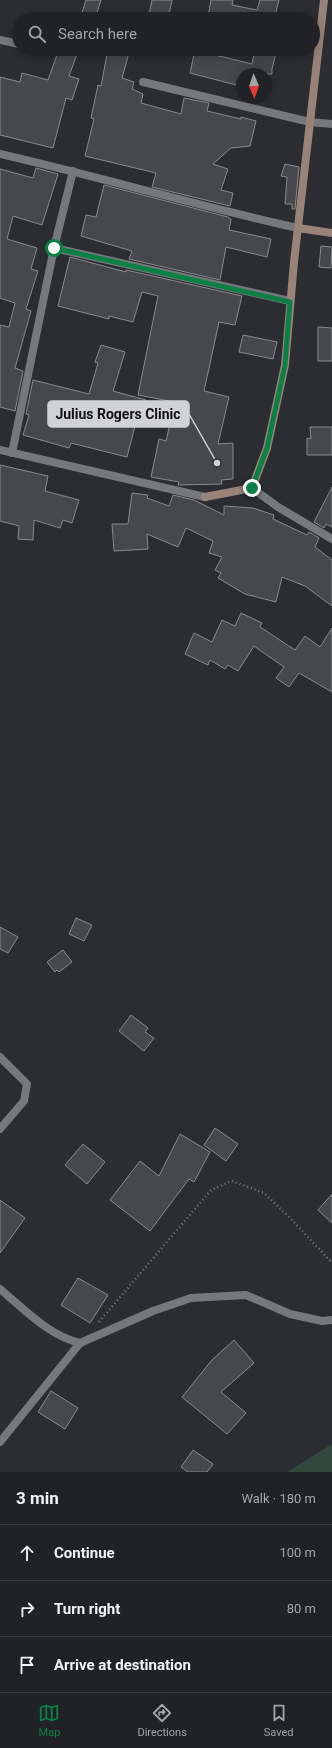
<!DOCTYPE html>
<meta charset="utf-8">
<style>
body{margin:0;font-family:Roboto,sans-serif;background:#2d2f32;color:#f1f3f6}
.compass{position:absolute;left:236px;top:68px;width:36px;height:36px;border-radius:50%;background:#202226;box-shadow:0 2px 10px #0003;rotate:178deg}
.stop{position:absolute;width:12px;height:12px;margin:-9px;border:3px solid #0b8043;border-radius:50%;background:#fff}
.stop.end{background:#0b8043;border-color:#fff;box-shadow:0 1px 4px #0008}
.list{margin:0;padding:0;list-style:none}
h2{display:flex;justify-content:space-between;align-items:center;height:52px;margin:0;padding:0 16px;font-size:17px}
h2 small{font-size:13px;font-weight:400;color:#a2a4a7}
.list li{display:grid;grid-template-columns:26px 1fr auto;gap:12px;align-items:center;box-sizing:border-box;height:56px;padding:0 16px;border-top:1px solid #3d3f43}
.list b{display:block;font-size:15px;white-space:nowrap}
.list em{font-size:13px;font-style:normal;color:#a2a4a7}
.icon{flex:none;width:22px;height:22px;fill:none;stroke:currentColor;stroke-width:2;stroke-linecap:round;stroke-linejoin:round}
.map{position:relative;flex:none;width:332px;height:1472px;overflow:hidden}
.search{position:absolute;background:#202226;box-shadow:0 2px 10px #0003;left:12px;right:12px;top:12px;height:44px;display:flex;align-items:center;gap:10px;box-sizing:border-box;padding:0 14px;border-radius:22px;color:#a2a4a7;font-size:15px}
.sheet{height:220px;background:#202226}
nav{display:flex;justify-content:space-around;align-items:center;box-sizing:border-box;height:56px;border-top:1px solid #3d3f43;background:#202226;font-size:11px;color:#a2a4a7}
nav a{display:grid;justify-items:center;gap:2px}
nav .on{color:#0b8043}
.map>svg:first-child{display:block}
.green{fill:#30483d}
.building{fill:#46484d;stroke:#878a8f}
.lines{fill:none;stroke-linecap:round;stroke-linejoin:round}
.path{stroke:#7a7b7f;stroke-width:2.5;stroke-dasharray:1 3;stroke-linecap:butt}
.street{stroke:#75787d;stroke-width:8}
.secondary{stroke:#998277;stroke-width:8}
.route{stroke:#0b8043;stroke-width:5}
.leader{fill:none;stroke:#d1d2d5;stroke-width:1.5}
.callout-dot{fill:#d1d2d5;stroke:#2b2d32;stroke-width:1.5}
.callout{fill:#d1d2d5;stroke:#d1d2d5;stroke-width:1.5}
.callout-label{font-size:14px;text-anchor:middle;font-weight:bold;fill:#111}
</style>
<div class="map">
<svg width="332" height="1472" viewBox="0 0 332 1472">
<rect width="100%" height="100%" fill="#2b2d32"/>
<path class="green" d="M 332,1444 L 332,1472 L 287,1472 Z"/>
<g class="building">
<path d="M 86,0 L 101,0 L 95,19 L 80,19 Z"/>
<path d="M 152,0 L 172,0 L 168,19 L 148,19 Z"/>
<path d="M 211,0 L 233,0 L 232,5 L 257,10 L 260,0 L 279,0 L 274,19 L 221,19 L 208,16 Z"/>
<path d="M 59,49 L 77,54 L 69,76 L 79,79 L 72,100 L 66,98 L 53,148 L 0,135 L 0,77 L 20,82 L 22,73 L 48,80 Z"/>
<path d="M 108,49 L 130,49 L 122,78 L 134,82 L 132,89 L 143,94 L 141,103 L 181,114 L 184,98 L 209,103 L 207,111 L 241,119 L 241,117 L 256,121 L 250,146 L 231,148 L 213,164 L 228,169 L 221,190 L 233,193 L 230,206 L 152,187 L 156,173 L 85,156 L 94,119 L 91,118 L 98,85 L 101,86 Z"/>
<path d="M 255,49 L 277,49 L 272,69 L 272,74 L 242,74 L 240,86 L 190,73 L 195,50 L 252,64 Z"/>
<path d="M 285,164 L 299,167 L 295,209 L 292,209 L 292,204 L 285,204 L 287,177 L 281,176 Z"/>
<path d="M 36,168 L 58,174 L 42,225 L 13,216 L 7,239 L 37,248 L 31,269 L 38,271 L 26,309 L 31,311 L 15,368 L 23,371 L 15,411 L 0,407 L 0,325 L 9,327 L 15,303 L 0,298 L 0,169 L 33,178 Z"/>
<path d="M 104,185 L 228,217 L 231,219 L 229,230 L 271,239 L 267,257 L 226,247 L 220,280 L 129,259 L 132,251 L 81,236 L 86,215 L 96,217 Z"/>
<path d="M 321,246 L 332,247 L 331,268 L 319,267 Z"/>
<path d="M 70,257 L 126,272 L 126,270 L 242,296 L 235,325 L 219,322 L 204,391 L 229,397 L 218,444 L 233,443 L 233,479 L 221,480 L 222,484 L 178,485 L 179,482 L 151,477 L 159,439 L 166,441 L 175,402 L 138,395 L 158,296 L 142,292 L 133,322 L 109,316 L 109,319 L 58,306 Z"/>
<path d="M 318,327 L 332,328 L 332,361 L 318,361 Z"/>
<path d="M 243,335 L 277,342 L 273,359 L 239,352 Z"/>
<path d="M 101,345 L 125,352 L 113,391 L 146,400 L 138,427 L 135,426 L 127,457 L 71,443 L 69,448 L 23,435 L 29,415 L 26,414 L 33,380 L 89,394 L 98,363 L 95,362 Z"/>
<path d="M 310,427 L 332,427 L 332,455 L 307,455 L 307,438 L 311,439 Z"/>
<path d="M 0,465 L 48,476 L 45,491 L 79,500 L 72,523 L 63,520 L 60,528 L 34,520 L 33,540 L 18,539 L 19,526 L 0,521 Z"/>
<path d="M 332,487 L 332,527 L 326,524 L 324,528 L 314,522 Z"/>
<path d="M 132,493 L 148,495 L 147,498 L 169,506 L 173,495 L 194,500 L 224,515 L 224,506 L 253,508 L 274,515 L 273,519 L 307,535 L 309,532 L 319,538 L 315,547 L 332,560 L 332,606 L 305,586 L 282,577 L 276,602 L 245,594 L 218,578 L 221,573 L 215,570 L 222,557 L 209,553 L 213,541 L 186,528 L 178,547 L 147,534 L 148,549 L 114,551 L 112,524 L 128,524 Z"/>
<path d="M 241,613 L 262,623 L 260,627 L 295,650 L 305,636 L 320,647 L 332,628 L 332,692 L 299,673 L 289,687 L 276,678 L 284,667 L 254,646 L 238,671 L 228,665 L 225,669 L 210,660 L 208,665 L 185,654 L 194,633 L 212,642 L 222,620 L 235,626 Z"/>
<path d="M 76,918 L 92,925 L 84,941 L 69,934 Z"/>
<path d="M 0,927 L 18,937 L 8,953 L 0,949 Z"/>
<path d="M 63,950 L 72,962 L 59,972 L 57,970 L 55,972 L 47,962 Z"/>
<path d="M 131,1015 L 148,1028 L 145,1032 L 154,1038 L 144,1051 L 119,1031 Z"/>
<path d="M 215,1128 L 238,1144 L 226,1161 L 204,1145 Z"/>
<path d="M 180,1134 L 210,1152 L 194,1182 L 189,1179 L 150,1231 L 110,1200 L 140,1161 L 159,1176 Z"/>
<path d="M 83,1144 L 105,1162 L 87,1184 L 65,1165 Z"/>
<path d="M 332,1194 L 332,1223 L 318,1210 Z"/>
<path d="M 0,1200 L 25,1218 L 0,1253 Z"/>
<path d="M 78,1278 L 108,1295 L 90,1323 L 61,1305 Z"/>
<path d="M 234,1340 L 254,1363 L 221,1392 L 246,1413 L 227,1434 L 182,1397 L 212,1360 Z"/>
<path d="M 51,1391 L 78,1408 L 65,1429 L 38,1412 Z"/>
<path d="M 193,1450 L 213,1464 L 207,1472 L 188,1472 L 181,1467 Z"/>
</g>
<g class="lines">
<path class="path" d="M 99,1322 L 211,1190 L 232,1181 L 264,1193 L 291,1219 L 332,1263"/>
<g class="street">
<path d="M 0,40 L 19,44"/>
<path d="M 143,82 L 310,122 L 332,124"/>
<path d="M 0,154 C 100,177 198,206 298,228"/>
<path d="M 54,248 L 290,301"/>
<path d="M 0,450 L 205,497"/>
<path d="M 12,453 L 54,248 L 73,171"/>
<path d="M 252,488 L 278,507 L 332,539"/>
<path d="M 0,1057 L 27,1084 L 24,1101 L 0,1129"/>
<path d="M 0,1289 C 24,1309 49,1336 80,1343"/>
<path d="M 0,1442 L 80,1343 L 153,1311 L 191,1298 L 246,1295 L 290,1314 L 322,1321 L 332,1320"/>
</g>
<g class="secondary">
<path d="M 298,228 L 332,233"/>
<path d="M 205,497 L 252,488 L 267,448 L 285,365 L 294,262 L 324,0"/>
</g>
</g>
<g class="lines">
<path class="route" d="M 54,248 L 290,302 L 285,365 L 267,448 L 252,488"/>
</g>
<path class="leader" d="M217 463L189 414"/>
<circle class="callout-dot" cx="217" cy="463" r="4"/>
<rect class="callout" x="48" y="401" width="141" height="26" rx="4"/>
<g class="callout-label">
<text x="118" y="419">Julius Rogers Clinic</text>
</g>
</svg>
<svg class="compass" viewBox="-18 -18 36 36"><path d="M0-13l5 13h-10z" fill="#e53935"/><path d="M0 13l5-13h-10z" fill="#a2a4a7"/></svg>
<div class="stop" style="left:54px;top:248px"></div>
<div class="stop end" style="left:252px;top:488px"></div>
<div class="search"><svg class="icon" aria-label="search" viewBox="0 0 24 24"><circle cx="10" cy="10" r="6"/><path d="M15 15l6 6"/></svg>Search here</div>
</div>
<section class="sheet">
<h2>3 min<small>Walk · 180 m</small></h2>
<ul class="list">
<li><svg class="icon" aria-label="ahead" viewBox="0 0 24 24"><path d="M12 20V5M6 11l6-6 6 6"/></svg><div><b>Continue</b></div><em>100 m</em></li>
<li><svg class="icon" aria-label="right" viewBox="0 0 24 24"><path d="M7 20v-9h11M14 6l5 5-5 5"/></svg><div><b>Turn right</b></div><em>80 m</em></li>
<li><svg class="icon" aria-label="arrive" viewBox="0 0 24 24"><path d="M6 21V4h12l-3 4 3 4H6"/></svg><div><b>Arrive at destination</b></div></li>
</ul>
</section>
<nav>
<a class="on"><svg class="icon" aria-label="map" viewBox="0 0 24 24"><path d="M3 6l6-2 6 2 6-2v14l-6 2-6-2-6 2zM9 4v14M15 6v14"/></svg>Map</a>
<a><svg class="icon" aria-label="directions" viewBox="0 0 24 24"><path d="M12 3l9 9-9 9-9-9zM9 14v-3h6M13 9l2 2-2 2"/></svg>Directions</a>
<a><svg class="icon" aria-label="saved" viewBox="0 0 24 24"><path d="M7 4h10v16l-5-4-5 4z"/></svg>Saved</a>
</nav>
